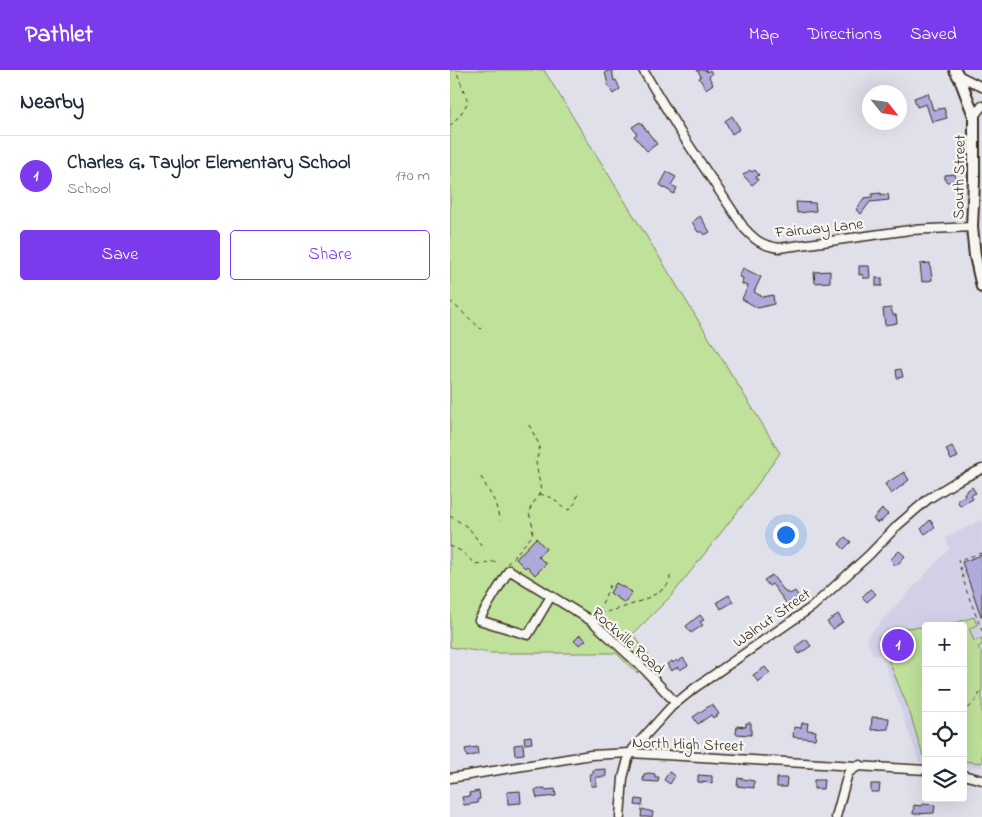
<!DOCTYPE html>
<meta charset="utf-8">
<style>
body{margin:0;font-family:"Indie Flower",sans-serif;background:#f6f6f7;color:#1f2937}
.controls{position:absolute;right:15px;bottom:15px;display:grid;overflow:hidden;border-radius:5px;box-shadow:0 5px 20px #0002}
.controls button{width:45px;height:45px;display:grid;place-items:center;padding:0;border:0;border-bottom:1px solid #e0e1e3;background:#fff;color:#1f2937;font:25px sans-serif}
.compass{position:absolute;left:412px;top:15px;width:45px;height:45px;border-radius:50%;background:#fff;box-shadow:0 5px 20px #0002;rotate:120deg}
.you{position:absolute;left:335px;top:464px;width:18px;height:18px;margin:-12px;border:4px solid #fff;border-radius:50%;background:#1a73e8;box-shadow:0 0 0 8px #1a73e833}
.badge{display:grid;place-items:center;width:32px;height:32px;border-radius:50%;background:#7c3aed;color:#fff;font-size:16px;font-weight:700}
.pin{position:absolute;translate:-50% -50%;border:2px solid #fff;box-shadow:0 1px 5px #0006}
.list{margin:0;padding:0;list-style:none}
h2{display:flex;justify-content:space-between;align-items:center;height:65px;margin:0;padding:0 20px;font-size:21px}
h2 small{font-size:16px;font-weight:400;color:#747a83}
.list li{display:grid;grid-template-columns:32px 1fr auto;gap:15px;align-items:center;box-sizing:border-box;height:80px;padding:0 20px;border-top:1px solid #e0e1e3}
.list b{display:block;font-size:19px;white-space:nowrap}
.list p{margin:0;font-size:16px;white-space:nowrap;color:#747a83}
.list em{font-size:16px;font-style:normal;color:#747a83}
.actions{display:flex;gap:10px;padding:15px 20px}
.actions a{flex:1;padding:11px 0;border:1px solid #7c3aed;border-radius:5px;text-align:center;font-size:18px;color:#7c3aed}
.actions .main{background:#7c3aed;color:#fff}
.icon{flex:none;width:28px;height:28px;fill:none;stroke:currentColor;stroke-width:2;stroke-linecap:round;stroke-linejoin:round}
.map{position:relative;flex:none;width:532px;height:747px;overflow:hidden}
header{display:flex;align-items:center;gap:30px;box-sizing:border-box;height:70px;padding:0 25px;background:#7c3aed;color:#fff}
header strong{font-size:24px}
nav{display:flex;gap:28px;margin-inline-start:auto;font-size:18px}
main{display:flex}
aside{flex:1;background:#fff}
.map>svg:first-child{display:block}
.built{fill:#d1d0e6}
.green{fill:#bfe19a;stroke:#7d865c}
.building{fill:#aeabdc;stroke:#3b2a1e}
.lines{fill:none;stroke-linecap:round;stroke-linejoin:round}
.minor-casing{stroke:#3b2a1e;stroke-width:11}
.major-casing{stroke:#3b2a1e;stroke-width:14}
.path{stroke:#3b2a1e;stroke-width:1;stroke-dasharray:4 4;stroke-linecap:butt}
.minor{stroke:#f6f6f2;stroke-width:8}
.major{stroke:#f6f6f2;stroke-width:10}
.labels{text-anchor:middle;stroke-width:4.5;stroke-linejoin:round;paint-order:stroke}
.street-label{font-size:16px;fill:#3b2a1e;stroke:#f6f6f2}
</style>
<header>
<strong>Pathlet</strong>
<nav><a>Map</a><a>Directions</a><a>Saved</a></nav>
</header>
<main>
<aside>
<h2>Nearby<small></small></h2>
<ul class="list">
<li><span class="badge">1</span><div><b>Charles G. Taylor Elementary School</b><p>School</p></div><em>170 m</em></li>
</ul>
<div class="actions"><a class="main">Save</a><a>Share</a></div>
</aside>
<div class="map">
<svg width="532" height="747" viewBox="0 0 532 747">
<rect width="100%" height="100%" fill="#e0e0eb"/>
<filter id="ink" filterUnits="userSpaceOnUse"><feTurbulence type="fractalNoise" baseFrequency=".02" numOctaves="2"/><feDisplacementMap in="SourceGraphic" scale="10" xChannelSelector="R" yChannelSelector="G"/><feConvolveMatrix kernelMatrix="1 2 1 2 8 2 1 2 1" color-interpolation-filters="sRGB"/></filter>
<g filter="url(#ink)">
<path class="built" d="M 532,449 L 532,697 L 513,696 L 513,556 L 476,556 L 476,694 L 470,694 L 431,583 L 424,586 L 416,568 L 499,479 L 496,468 Z"/>
<g class="green">
<path d="M 0,0 L 94,0 L 330,383 L 292,436 L 222,525 L 183,564 L 201,589 L 187,603 L 166,583 L 41,583 L 0,577 Z"/>
<path d="M 524,547 L 527,555 L 519,558 L 524,571 L 532,568 L 532,575 L 528,577 L 532,585 L 532,693 L 513,691 L 513,556 L 496,556 Z"/>
<path d="M 476,557 L 476,686 L 473,686 L 459,640 L 429,567 L 452,558 Z"/>
</g>
<g class="building">
<path d="M 162,0 L 164,11 L 166,10 L 170,19 L 163,24 L 158,15 L 155,2 Z"/>
<path d="M 247,0 L 256,0 L 257,2 L 260,0 L 262,4 L 259,7 L 263,14 L 256,19 L 249,8 L 251,6 Z"/>
<path d="M 478,23 L 483,40 L 494,38 L 497,48 L 482,52 L 476,34 L 467,37 L 464,28 Z"/>
<path d="M 282,46 L 290,59 L 282,64 L 275,51 Z"/>
<path d="M 190,52 L 207,74 L 197,81 L 184,66 L 187,64 L 182,57 Z"/>
<path d="M 300,100 L 302,102 L 305,100 L 309,105 L 306,107 L 308,110 L 302,115 L 293,105 Z"/>
<path d="M 217,102 L 226,107 L 221,115 L 227,118 L 224,124 L 210,115 Z"/>
<path d="M 505,104 L 506,112 L 497,112 L 495,110 L 495,105 Z"/>
<path d="M 431,123 L 431,125 L 438,124 L 439,130 L 420,132 L 411,144 L 406,140 L 414,128 L 422,127 L 422,124 Z"/>
<path d="M 346,132 L 365,133 L 366,141 L 347,143 Z"/>
<path d="M 250,146 L 260,162 L 255,165 L 253,162 L 248,162 L 242,152 Z"/>
<path d="M 480,193 L 482,210 L 472,212 L 470,194 Z"/>
<path d="M 409,196 L 419,196 L 420,208 L 413,208 L 412,204 L 409,205 Z"/>
<path d="M 293,198 L 311,207 L 304,222 L 313,227 L 323,225 L 324,234 L 308,238 L 292,229 L 298,216 L 292,214 L 293,208 L 289,207 Z"/>
<path d="M 380,201 L 380,212 L 365,213 L 364,202 Z"/>
<rect x="426" y="208" width="6" height="8"/>
<path d="M 441,238 L 443,245 L 446,245 L 447,253 L 435,255 L 433,239 Z"/>
<path d="M 451,299 L 453,307 L 447,308 L 446,300 Z"/>
<path d="M 502,376 L 508,387 L 501,390 L 496,379 Z"/>
<path d="M 454,402 L 459,410 L 441,424 L 435,414 Z"/>
<path d="M 522,417 L 526,423 L 521,425 L 523,429 L 510,436 L 507,430 L 515,426 L 514,423 Z"/>
<path d="M 432,439 L 438,444 L 431,452 L 430,450 L 428,453 L 423,449 Z"/>
<path d="M 480,450 L 485,457 L 475,464 L 471,459 Z"/>
<path d="M 395,467 L 401,472 L 394,479 L 389,474 Z"/>
<path d="M 86,468 L 96,479 L 88,486 L 96,494 L 85,505 L 77,496 L 75,498 L 66,489 Z"/>
<path d="M 449,481 L 455,486 L 446,496 L 440,490 Z"/>
<path d="M 532,485 L 532,546 L 531,546 L 512,492 Z"/>
<path d="M 322,505 L 336,523 L 338,522 L 340,524 L 345,521 L 349,527 L 337,534 L 322,514 L 319,516 L 314,510 Z"/>
<path d="M 166,513 L 182,522 L 175,533 L 160,523 Z"/>
<path d="M 420,519 L 426,524 L 417,532 L 412,527 Z"/>
<path d="M 279,525 L 283,532 L 271,539 L 267,532 Z"/>
<path d="M 388,544 L 393,552 L 383,559 L 377,552 Z"/>
<path d="M 250,545 L 254,550 L 250,552 L 253,555 L 241,563 L 236,556 Z"/>
<path d="M 130,565 L 136,570 L 130,575 L 124,571 Z"/>
<path d="M 356,569 L 361,576 L 349,584 L 345,577 Z"/>
<path d="M 233,588 L 238,595 L 230,600 L 228,597 L 221,601 L 217,594 L 222,591 L 223,593 L 227,590 L 228,592 Z"/>
<path d="M 315,597 L 320,603 L 308,612 L 303,605 Z"/>
<path d="M 262,634 L 269,644 L 263,648 L 261,645 L 248,654 L 243,647 Z"/>
<path d="M 422,647 L 439,648 L 438,659 L 421,660 Z"/>
<path d="M 296,653 L 301,653 L 301,665 L 286,664 L 287,656 L 296,657 Z"/>
<path d="M 352,653 L 358,653 L 357,660 L 366,661 L 365,669 L 343,667 L 344,657 L 351,658 Z"/>
<path d="M 81,666 L 82,673 L 75,674 L 74,667 Z"/>
<path d="M 73,674 L 74,684 L 65,685 L 64,675 Z"/>
<path d="M 27,677 L 28,684 L 17,687 L 15,679 Z"/>
<path d="M 156,699 L 156,707 L 146,707 L 146,716 L 141,716 L 140,704 L 143,704 L 143,700 Z"/>
<path d="M 219,702 L 225,706 L 220,714 L 214,710 Z"/>
<path d="M 199,703 L 205,704 L 205,707 L 209,707 L 208,712 L 193,711 L 194,704 Z"/>
<path d="M 248,705 L 262,706 L 262,713 L 248,712 Z"/>
<path d="M 288,708 L 304,711 L 304,718 L 287,716 Z"/>
<path d="M 327,708 L 337,708 L 336,717 L 327,717 Z"/>
<path d="M 364,710 L 374,710 L 373,719 L 364,719 Z"/>
<path d="M 421,714 L 430,714 L 429,722 L 421,722 Z"/>
<path d="M 95,718 L 95,720 L 105,719 L 106,726 L 87,728 L 85,720 Z"/>
<path d="M 29,721 L 30,729 L 27,730 L 28,733 L 14,735 L 12,727 L 20,726 L 19,723 Z"/>
<path d="M 70,721 L 71,733 L 58,734 L 57,722 Z"/>
<path d="M 186,729 L 193,730 L 192,736 L 185,735 Z"/>
<path d="M 473,734 L 485,735 L 484,743 L 463,744 L 464,735 L 472,736 Z"/>
<path d="M 192,739 L 203,742 L 202,747 L 191,747 Z"/>
</g>
<g class="lines">
<defs>
<g id="minor">
<path d="M 193,0 L 229,60 L 294,158 C 306,171 311,175 329,178 L 460,160 L 522,157"/>
<path d="M 508,5 L 532,17"/>
<path d="M 524,46 L 532,36"/>
<path d="M 101,526 L 78,565 L 29,550 L 59,500 L 140,550 L 145,554 L 195,600 L 226,633"/>
<path d="M 513,705 L 532,710"/>
<path d="M 0,708 L 141,685 L 180,683 L 476,700"/>
<path d="M 170,747 L 173,708 L 178,689 L 183,679 L 221,637 L 246,617 L 362,537 L 419,485 L 448,455 L 478,429 L 507,411 L 532,399"/>
<path d="M 386,747 L 398,703 L 410,695"/>
</g>
<path id="major" d="M 505,0 L 510,9 L 524,46 L 524,111 L 522,157 L 525,186 L 532,217"/>
</defs>
<use href="#minor" class="minor-casing"/>
<use href="#major" class="major-casing"/>
<g class="path">
<path d="M 0,56 L 10,45 L 18,32 L 6,0"/>
<path d="M 0,231 L 31,259"/>
<path d="M 31,407 L 45,432 L 50,451"/>
<path d="M 90,424 L 103,428 L 112,437 L 119,440 L 126,432 L 128,423"/>
<path d="M 0,446 L 19,458 L 34,479"/>
<path d="M 0,476 L 11,481 L 25,494 L 49,491"/>
<path d="M 532,483 L 508,490 L 517,522 L 532,561"/>
<path d="M 57,494 L 82,466 L 83,457 L 79,443 L 81,437 L 91,421 L 86,393 L 90,376 L 78,353"/>
<path d="M 160,515 L 148,543 C 162,543 211,526 218,514 C 220,511 220,509 220,506"/>
<path d="M 513,644 L 526,630 L 532,619"/>
</g>
<use href="#minor" class="minor"/>
<use href="#major" class="major"/>
</g>
</g>
<g class="labels">
<g class="street-label">
<text transform="translate(508 107) rotate(-89)" y="6">South Street</text>
<text transform="translate(369 157) rotate(-6)" y="6">Fairway Lane</text>
<text transform="translate(321 547) rotate(-35)" y="6">Walnut Street</text>
<text transform="translate(179 570) rotate(42)" y="6">Rockville Road</text>
<text transform="translate(238 673) rotate(2)" y="6">North High Street</text>
</g>
</g>
</svg>
<div class="controls">
<button>+</button>
<button>−</button>
<button><svg class="icon" aria-label="locate" viewBox="0 0 24 24"><circle cx="12" cy="12" r="6"/><path d="M12 2v4M12 18v4M2 12h4M18 12h4"/></svg></button>
<button><svg class="icon" aria-label="layers" viewBox="0 0 24 24"><path d="M12 4l9 5-9 5-9-5zM3 14l9 5 9-5"/></svg></button>
</div>
<svg class="compass" viewBox="-18 -18 36 36"><path d="M0-13l5 13h-10z" fill="#e53935"/><path d="M0 13l5-13h-10z" fill="#747a83"/></svg>
<div class="you"></div>
<div class="pin badge" style="left:448px;top:575px">1</div>
</div>
</main>
